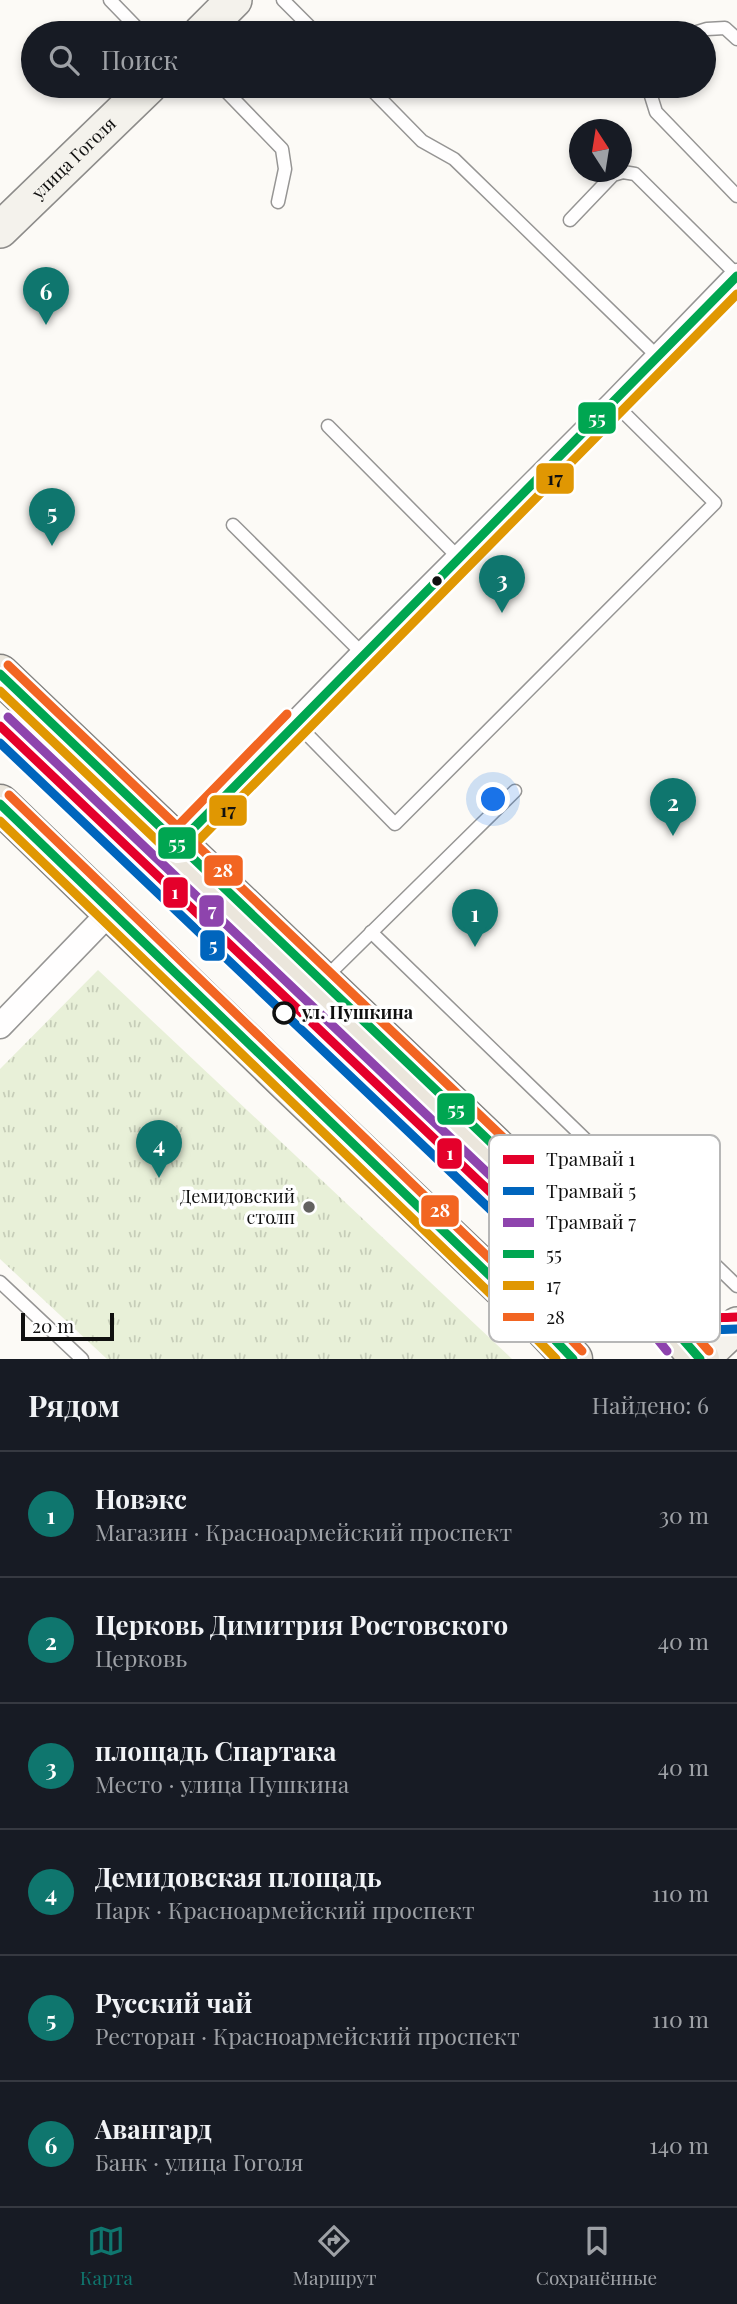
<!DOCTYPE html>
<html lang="ru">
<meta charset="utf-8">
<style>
body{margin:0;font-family:"Playfair Display",serif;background:#20242c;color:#f1f3f6}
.compass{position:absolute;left:569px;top:119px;width:63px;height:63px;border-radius:50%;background:#171b24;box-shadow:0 4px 10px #0003;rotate:348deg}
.scale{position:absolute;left:21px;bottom:18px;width:93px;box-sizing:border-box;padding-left:7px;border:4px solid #101010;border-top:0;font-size:19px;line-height:24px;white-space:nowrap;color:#101010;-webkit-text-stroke:5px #fff;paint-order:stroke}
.you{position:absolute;left:494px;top:800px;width:24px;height:24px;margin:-18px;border:5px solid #fff;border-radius:50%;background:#1a73e8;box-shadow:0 0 0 10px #1a73e833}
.badge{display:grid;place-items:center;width:46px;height:46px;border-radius:50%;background:#0f766e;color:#fff;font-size:23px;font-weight:700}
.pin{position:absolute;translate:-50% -58px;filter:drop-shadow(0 2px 4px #0008)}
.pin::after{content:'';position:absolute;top:37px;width:24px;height:21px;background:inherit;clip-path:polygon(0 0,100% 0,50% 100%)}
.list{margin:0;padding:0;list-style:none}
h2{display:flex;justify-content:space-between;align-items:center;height:91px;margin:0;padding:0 28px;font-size:30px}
h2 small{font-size:23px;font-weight:400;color:#9ea1a6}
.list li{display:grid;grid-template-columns:46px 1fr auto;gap:21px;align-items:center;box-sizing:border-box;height:126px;padding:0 28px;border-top:2px solid #363941}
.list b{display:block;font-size:26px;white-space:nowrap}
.list p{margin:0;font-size:23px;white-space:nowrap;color:#9ea1a6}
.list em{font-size:23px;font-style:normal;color:#9ea1a6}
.icon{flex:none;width:38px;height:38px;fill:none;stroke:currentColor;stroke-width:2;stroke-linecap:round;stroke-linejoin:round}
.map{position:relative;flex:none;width:737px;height:1359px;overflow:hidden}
.search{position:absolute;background:#171b24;box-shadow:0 4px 10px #0003;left:21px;right:21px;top:21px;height:77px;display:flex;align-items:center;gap:18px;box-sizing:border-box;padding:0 24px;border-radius:38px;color:#9ea1a6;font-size:26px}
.sheet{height:847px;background:#171b24}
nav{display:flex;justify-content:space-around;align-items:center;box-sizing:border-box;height:98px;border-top:2px solid #363941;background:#171b24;font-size:19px;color:#9ea1a6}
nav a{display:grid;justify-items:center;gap:4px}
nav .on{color:#0f766e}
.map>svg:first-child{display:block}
.grass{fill:url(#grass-tufts)}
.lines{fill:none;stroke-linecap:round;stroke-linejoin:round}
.lane-casing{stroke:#969594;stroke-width:15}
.street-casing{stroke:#969594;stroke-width:27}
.secondary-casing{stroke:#8d8c8a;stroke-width:38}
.primary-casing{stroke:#848381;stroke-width:41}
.lane{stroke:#fffefe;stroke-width:12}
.street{stroke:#fffefe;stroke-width:24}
.secondary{stroke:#f4f2ec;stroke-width:35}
.primary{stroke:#ebe6dc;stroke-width:38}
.bus-1-casing{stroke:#fff;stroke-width:14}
.bus-2-casing{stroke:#fff;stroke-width:14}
.bus-3-casing{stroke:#fff;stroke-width:14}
.bus-1{stroke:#00a651;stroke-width:9}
.bus-2{stroke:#e09702;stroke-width:9}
.bus-3{stroke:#f26522;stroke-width:9}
.tram-1-casing{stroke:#fff;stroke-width:14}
.tram-2-casing{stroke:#fff;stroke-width:14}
.tram-3-casing{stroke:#fff;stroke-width:14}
.tram-1{stroke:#e4002b;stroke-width:9}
.tram-2{stroke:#0065bd;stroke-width:9}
.tram-3{stroke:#8e44ad;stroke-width:9}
.bus-dot{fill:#101010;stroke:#fff;stroke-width:2.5}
.stop-dot{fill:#fff;stroke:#101010;stroke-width:3.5}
.poi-dot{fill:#636260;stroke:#fff;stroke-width:2.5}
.labels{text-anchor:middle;stroke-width:7;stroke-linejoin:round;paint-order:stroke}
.street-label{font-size:18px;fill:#101010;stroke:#fff}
.stop-label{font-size:18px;font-weight:bold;fill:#101010;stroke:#fff;text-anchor:start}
.poi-label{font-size:18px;fill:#101010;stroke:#fff;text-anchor:end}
.key{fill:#fff;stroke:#b7b7b7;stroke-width:2}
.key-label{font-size:19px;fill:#101010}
.line-badge{stroke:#fff;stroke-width:2.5}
.badge-label{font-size:19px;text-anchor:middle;font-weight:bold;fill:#fff}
.pale-badge-label{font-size:19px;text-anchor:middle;font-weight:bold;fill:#111}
</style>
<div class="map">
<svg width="737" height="1359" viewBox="0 0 737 1359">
<defs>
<pattern id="grass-tufts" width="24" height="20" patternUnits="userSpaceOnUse" patternTransform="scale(1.75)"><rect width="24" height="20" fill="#e8f0d8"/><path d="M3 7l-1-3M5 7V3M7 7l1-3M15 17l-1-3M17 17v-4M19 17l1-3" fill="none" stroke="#c6cdb8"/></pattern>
</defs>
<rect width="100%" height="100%" fill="#fcfaf6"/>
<path class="grass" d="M 98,970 L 512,1359 L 107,1359 L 0,1259 L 0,1069 Z"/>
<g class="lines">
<defs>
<g id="lane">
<path d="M 110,0 L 142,33"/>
<path d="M 283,0 L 316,33"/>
<path d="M 694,33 L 707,29 L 725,28 L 737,39"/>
<path d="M 221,86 L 282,149 L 285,169 L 278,202"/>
<path d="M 368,86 L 422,141 L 454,159 L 658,357"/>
<path d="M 651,86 L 651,96 L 656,112 L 737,196"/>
<path d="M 570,220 L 613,175 L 623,172 L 635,174 L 737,275"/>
<path d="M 328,426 L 459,558"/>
<path d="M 233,525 L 363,654"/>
<path d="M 296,723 L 395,824 L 715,503 L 614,403"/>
<path d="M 371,932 L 737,1286"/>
<path d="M 325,978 L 515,791"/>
<path d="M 589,1231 L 636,1186"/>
<path d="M 0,1282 L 82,1359"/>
</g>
<g id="street">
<path d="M 178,844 L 363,654 L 614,403 L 737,276"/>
<path d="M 0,1026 L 111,911"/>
</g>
<g id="secondary">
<path d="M 201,33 L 234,0"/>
<path id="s1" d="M 0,230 L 149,86"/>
<path d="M 701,1359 L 737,1325"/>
</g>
<g id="primary">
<path d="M 0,674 L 612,1258 L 700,1359"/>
<path d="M 0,804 L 289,1084 L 537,1321 L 573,1359"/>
</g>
</defs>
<use href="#lane" class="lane-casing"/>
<use href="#street" class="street-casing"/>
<use href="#secondary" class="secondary-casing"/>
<use href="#primary" class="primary-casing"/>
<use href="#lane" class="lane"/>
<use href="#street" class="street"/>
<use href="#secondary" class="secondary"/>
<use href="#primary" class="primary"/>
<defs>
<g id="bus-1">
<path d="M 0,674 L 612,1258 L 700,1359"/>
<path d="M 0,804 L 537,1321 L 573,1359"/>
<path d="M 178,844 L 737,276"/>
</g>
<g id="bus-2">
<path d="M 0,691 L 170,853 L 177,856 L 184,855 L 737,294"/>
<path d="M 0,821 L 528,1330 L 556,1359"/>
</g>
<g id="bus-3">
<path d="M 8,665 L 620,1249 L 709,1351"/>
<path d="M 9,795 L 545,1312 L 582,1351"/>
<path d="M 169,835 L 287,714"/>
</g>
</defs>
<use href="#bus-1" class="bus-1-casing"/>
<use href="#bus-2" class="bus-2-casing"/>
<use href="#bus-3" class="bus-3-casing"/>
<use href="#bus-1" class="bus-1"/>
<use href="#bus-2" class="bus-2"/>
<use href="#bus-3" class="bus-3"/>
<defs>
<path id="tram-1" d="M 0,726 L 587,1284 C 608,1295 630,1308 653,1314 C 681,1321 709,1318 737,1317"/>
<path id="tram-2" d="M 0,743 L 579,1294 C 639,1327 669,1332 737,1329"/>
<path id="tram-3" d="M 8,717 L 595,1275 L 642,1320 L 667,1351"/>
</defs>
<use href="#tram-1" class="tram-1-casing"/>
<use href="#tram-2" class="tram-2-casing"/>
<use href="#tram-3" class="tram-3-casing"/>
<use href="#tram-1" class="tram-1"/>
<use href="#tram-2" class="tram-2"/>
<use href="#tram-3" class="tram-3"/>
</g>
<circle class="bus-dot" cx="437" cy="581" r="6"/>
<circle class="stop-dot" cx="284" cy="1013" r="10"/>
<circle class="poi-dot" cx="309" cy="1207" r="7"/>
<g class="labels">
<g class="street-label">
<text dy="6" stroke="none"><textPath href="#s1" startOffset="103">улица Гоголя</textPath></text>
</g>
<g class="stop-label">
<text x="302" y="1019">ул. Пушкина</text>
</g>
<g class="poi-label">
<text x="295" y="1203">Демидовский<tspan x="295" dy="21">столп</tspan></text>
</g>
</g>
<rect x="489" y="1135" width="231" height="207" rx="10" class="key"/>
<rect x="503" y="1155" width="31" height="9" fill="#e4002b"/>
<rect x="503" y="1187" width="31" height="8" fill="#0065bd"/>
<rect x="503" y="1218" width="31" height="9" fill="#8e44ad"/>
<rect x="503" y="1250" width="31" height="8" fill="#00a651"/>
<rect x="503" y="1281" width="31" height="9" fill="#e09702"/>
<rect x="503" y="1313" width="31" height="8" fill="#f26522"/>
<g class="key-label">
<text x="546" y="1166">Трамвай 1</text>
<text x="546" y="1198">Трамвай 5</text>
<text x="546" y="1229">Трамвай 7</text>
<text x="546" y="1261">55</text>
<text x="546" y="1292">17</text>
<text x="546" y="1324">28</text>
</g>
<g class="line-badge">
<rect x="577" y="401" width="40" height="34" rx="7" fill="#00a651"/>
<rect x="535" y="462" width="40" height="33" rx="7" fill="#e09702"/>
<rect x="208" y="794" width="40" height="33" rx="7" fill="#e09702"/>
<rect x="157" y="826" width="40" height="34" rx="7" fill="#00a651"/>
<rect x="203" y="854" width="41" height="33" rx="7" fill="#f26522"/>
<rect x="162" y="876" width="27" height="33" rx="7" fill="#e4002b"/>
<rect x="198" y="894" width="27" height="34" rx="7" fill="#8e44ad"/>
<rect x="199" y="929" width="27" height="33" rx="7" fill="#0065bd"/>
<rect x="436" y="1092" width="40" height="34" rx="7" fill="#00a651"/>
<rect x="436" y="1137" width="27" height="33" rx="7" fill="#e4002b"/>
<rect x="420" y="1194" width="40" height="34" rx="7" fill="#f26522"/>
</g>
<g class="badge-label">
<text x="597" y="425">55</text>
<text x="177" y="850">55</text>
<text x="223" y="877">28</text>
<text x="175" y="899">1</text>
<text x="212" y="917">7</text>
<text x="213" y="952">5</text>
<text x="456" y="1116">55</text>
<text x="450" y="1160">1</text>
<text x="440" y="1217">28</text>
</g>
<g class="pale-badge-label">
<text x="555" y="485">17</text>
<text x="228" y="817">17</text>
</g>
</svg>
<svg class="compass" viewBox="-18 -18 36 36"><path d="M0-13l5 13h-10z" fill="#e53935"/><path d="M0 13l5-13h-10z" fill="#9ea1a6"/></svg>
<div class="scale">20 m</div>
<div class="you"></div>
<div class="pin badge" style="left:475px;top:947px">1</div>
<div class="pin badge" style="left:673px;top:836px">2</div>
<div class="pin badge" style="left:502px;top:613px">3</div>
<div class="pin badge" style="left:159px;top:1178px">4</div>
<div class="pin badge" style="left:52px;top:546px">5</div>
<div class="pin badge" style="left:46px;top:325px">6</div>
<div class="search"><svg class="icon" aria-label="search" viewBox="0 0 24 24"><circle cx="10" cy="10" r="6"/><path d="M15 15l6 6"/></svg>Поиск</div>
</div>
<section class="sheet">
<h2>Рядом<small>Найдено: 6</small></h2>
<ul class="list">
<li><span class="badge">1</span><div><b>Новэкс</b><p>Магазин · Красноармейский проспект</p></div><em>30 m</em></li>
<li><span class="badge">2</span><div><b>Церковь Димитрия Ростовского</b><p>Церковь</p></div><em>40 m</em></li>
<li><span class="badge">3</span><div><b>площадь Спартака</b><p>Место · улица Пушкина</p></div><em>40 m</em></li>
<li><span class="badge">4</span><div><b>Демидовская площадь</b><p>Парк · Красноармейский проспект</p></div><em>110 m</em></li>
<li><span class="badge">5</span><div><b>Русский чай</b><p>Ресторан · Красноармейский проспект</p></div><em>110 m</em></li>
<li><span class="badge">6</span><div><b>Авангард</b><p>Банк · улица Гоголя</p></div><em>140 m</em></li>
</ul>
</section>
<nav>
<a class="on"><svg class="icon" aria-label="map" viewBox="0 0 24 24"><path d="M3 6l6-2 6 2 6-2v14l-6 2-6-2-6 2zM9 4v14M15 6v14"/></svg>Карта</a>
<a><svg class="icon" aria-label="directions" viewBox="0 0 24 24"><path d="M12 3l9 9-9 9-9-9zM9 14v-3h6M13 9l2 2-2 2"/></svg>Маршрут</a>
<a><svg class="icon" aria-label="saved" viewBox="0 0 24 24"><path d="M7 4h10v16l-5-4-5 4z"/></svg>Сохранённые</a>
</nav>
